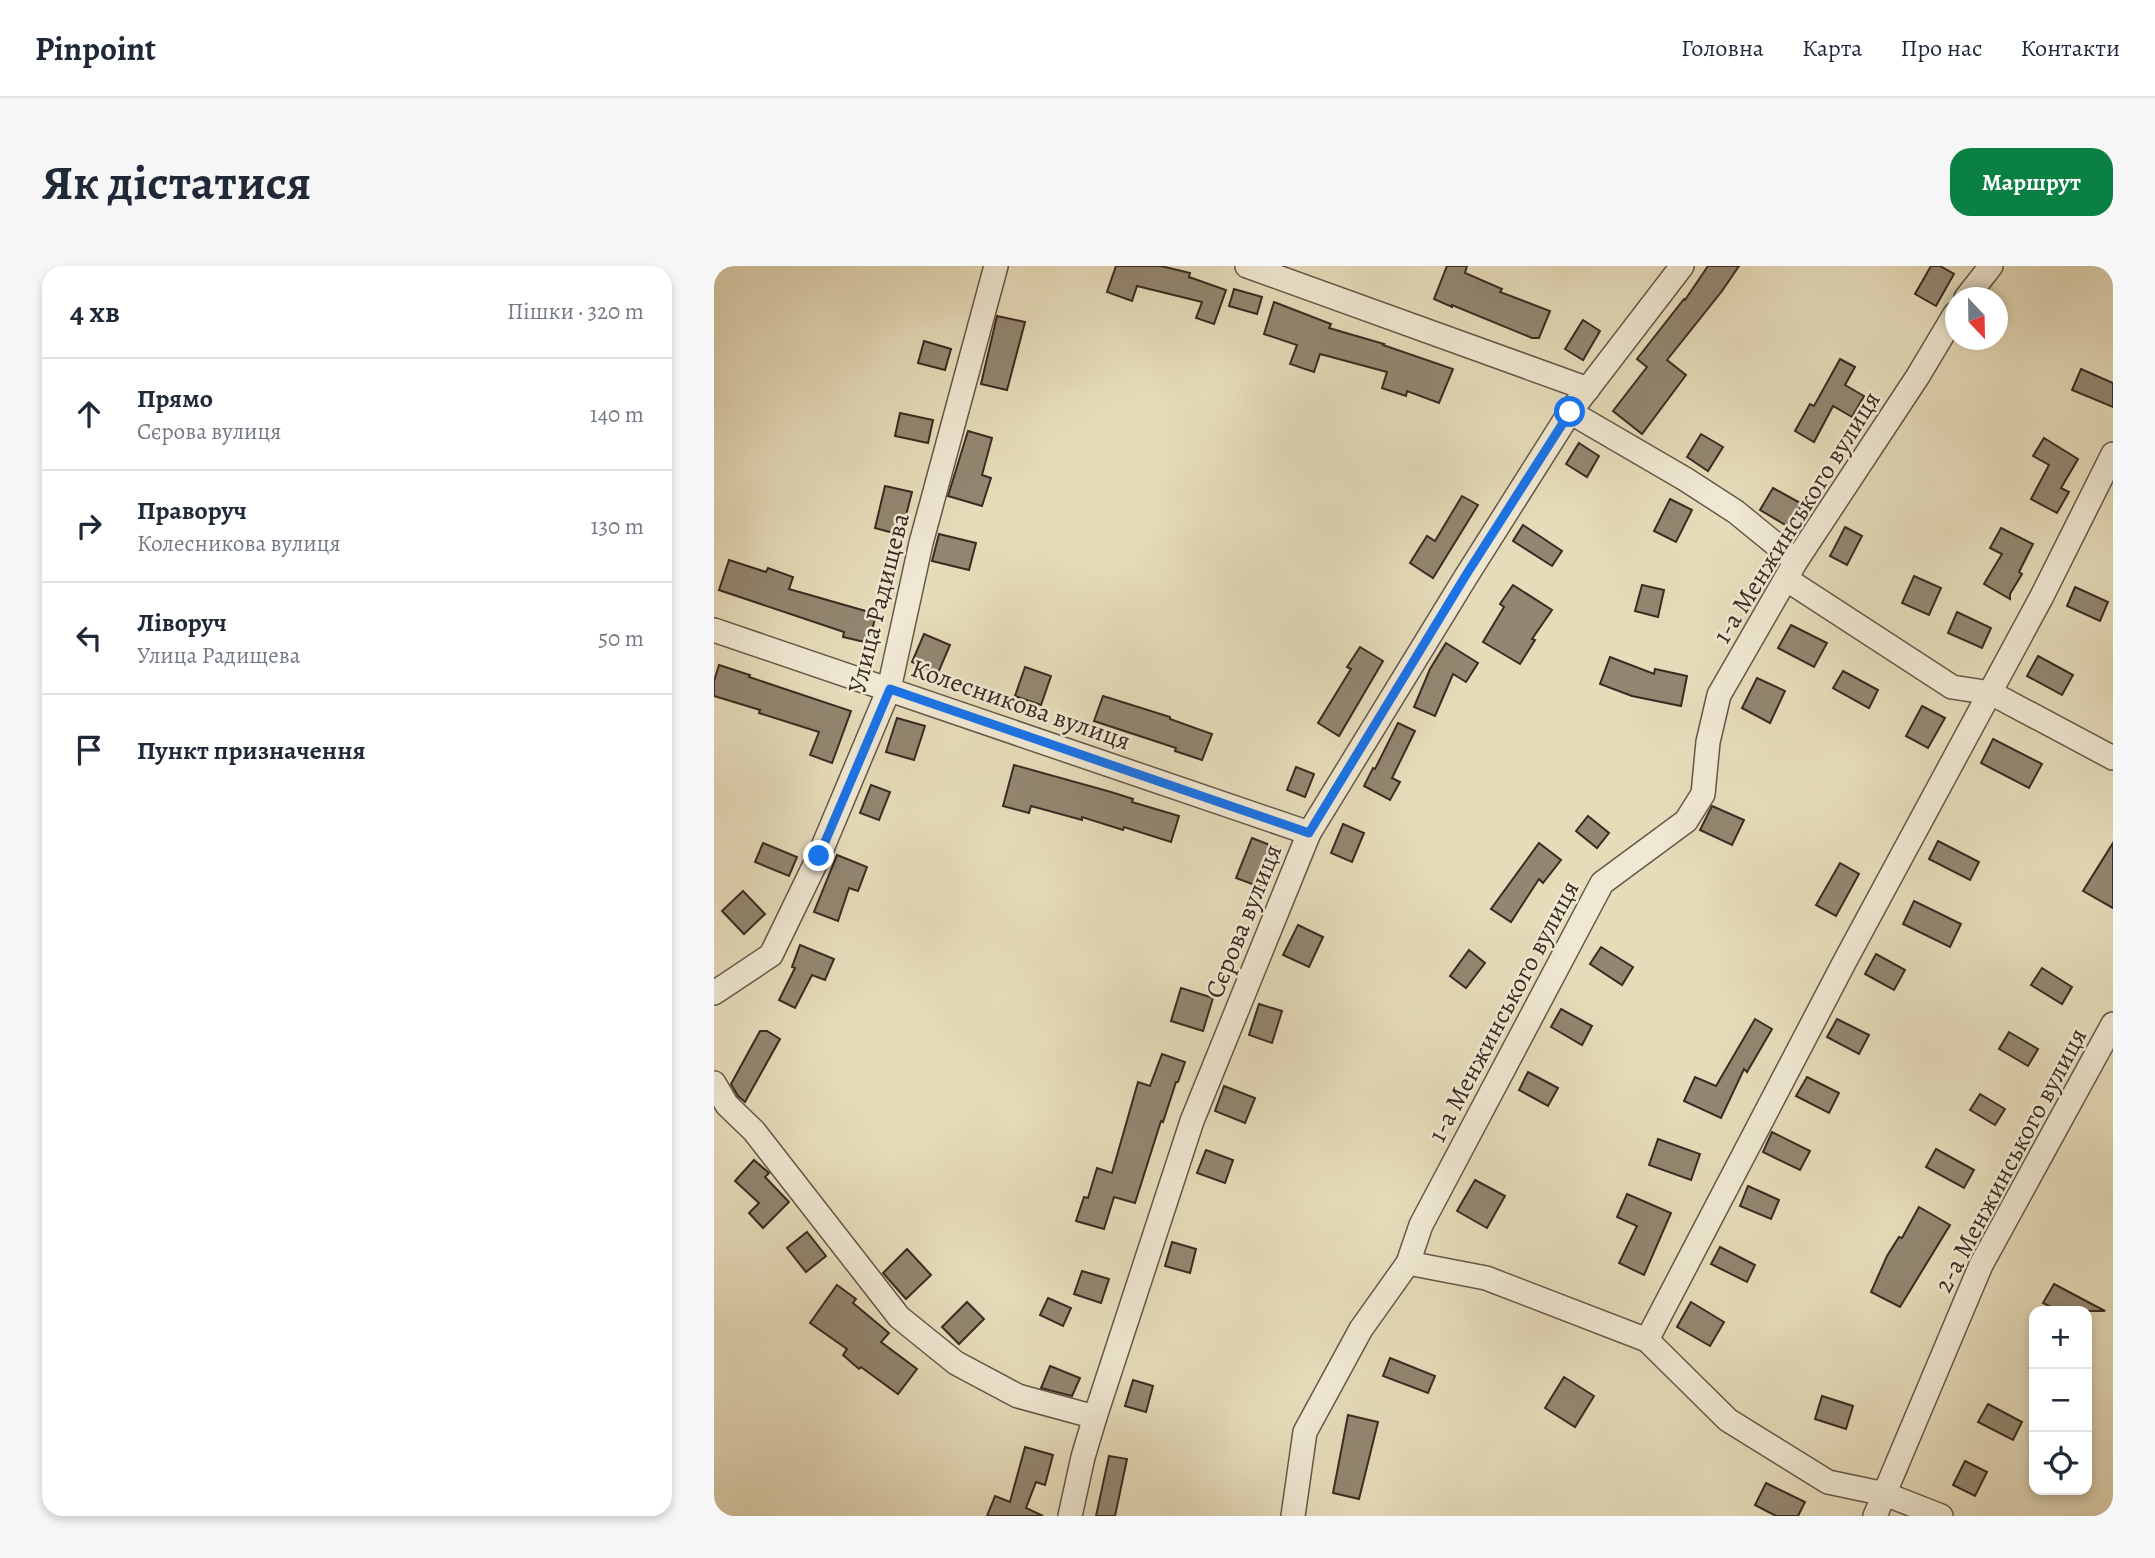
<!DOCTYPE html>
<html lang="uk">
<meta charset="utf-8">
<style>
body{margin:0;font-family:Alegreya,serif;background:#f6f6f7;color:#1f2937}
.controls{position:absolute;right:21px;bottom:21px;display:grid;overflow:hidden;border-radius:14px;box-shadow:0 4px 10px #0003}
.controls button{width:63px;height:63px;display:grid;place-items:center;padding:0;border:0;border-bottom:2px solid #e0e1e3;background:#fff;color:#1f2937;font:35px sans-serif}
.compass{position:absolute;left:1231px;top:21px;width:63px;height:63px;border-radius:50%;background:#fff;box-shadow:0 4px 10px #0003;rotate:158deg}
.stop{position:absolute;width:21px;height:21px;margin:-16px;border:5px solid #1a73e8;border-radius:50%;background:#fff}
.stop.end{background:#1a73e8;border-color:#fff;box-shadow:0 2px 7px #0008}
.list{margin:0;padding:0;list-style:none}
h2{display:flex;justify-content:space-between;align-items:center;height:91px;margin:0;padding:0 28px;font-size:30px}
h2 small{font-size:23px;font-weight:400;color:#747a83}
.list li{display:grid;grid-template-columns:46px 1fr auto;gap:21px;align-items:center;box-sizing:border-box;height:112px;padding:0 28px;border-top:2px solid #e0e1e3}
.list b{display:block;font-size:26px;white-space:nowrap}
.list p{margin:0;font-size:23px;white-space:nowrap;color:#747a83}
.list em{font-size:23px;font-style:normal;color:#747a83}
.icon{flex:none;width:38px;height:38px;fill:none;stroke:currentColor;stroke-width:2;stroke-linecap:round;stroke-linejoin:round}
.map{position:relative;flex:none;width:1399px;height:1250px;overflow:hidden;border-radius:21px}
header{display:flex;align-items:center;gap:42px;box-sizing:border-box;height:98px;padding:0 35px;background:#fff;border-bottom:2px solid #e0e1e3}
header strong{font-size:33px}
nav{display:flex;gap:38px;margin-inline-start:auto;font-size:24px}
.intro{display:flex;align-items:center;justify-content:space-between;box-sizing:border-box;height:168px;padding:0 42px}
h1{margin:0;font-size:49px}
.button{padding:18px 32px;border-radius:21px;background:#0b8043;color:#fff;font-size:24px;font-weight:700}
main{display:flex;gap:42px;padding:0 42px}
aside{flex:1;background:#fff;border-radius:21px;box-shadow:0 4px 10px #0003}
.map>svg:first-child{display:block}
.building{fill:#938771;stroke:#3a2b22;stroke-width:2}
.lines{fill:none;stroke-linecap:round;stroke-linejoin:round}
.minor-casing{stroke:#655748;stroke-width:26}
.minor{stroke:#efe8d2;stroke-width:23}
.route{stroke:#1a73e8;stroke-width:9}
.labels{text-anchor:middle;stroke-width:5;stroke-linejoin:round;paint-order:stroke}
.street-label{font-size:26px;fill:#3a2b22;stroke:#efe8d2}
</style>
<header>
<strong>Pinpoint</strong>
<nav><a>Головна</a><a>Карта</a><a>Про нас</a><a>Контакти</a></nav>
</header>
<div class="intro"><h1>Як дістатися</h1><a class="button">Маршрут</a></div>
<main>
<aside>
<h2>4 хв<small>Пішки · 320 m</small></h2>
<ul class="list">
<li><svg class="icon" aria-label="ahead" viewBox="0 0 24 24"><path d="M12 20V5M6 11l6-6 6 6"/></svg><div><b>Прямо</b><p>Сєрова вулиця</p></div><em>140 m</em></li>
<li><svg class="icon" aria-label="right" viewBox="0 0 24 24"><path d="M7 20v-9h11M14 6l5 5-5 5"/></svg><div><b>Праворуч</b><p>Колесникова вулиця</p></div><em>130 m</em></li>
<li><svg class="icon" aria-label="left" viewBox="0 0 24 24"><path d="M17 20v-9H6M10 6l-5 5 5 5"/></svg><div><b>Ліворуч</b><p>Улица Радищева</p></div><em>50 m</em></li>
<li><svg class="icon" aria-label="arrive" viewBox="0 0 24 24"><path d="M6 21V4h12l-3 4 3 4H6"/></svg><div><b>Пункт призначення</b></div></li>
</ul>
</aside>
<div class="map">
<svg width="1399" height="1250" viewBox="0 0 1399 1250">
<rect width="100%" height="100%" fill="#e6dcba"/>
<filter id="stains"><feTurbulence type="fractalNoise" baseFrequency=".00286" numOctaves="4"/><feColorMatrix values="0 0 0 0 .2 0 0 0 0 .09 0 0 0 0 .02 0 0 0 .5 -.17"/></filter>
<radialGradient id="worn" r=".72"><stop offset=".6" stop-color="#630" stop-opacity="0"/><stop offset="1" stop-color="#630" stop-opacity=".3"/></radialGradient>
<g class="building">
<path d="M 402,0 L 447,0 L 476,7 L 475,11 L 512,24 L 500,58 L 482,52 L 488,36 L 423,20 L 418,35 L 393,26 Z"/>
<path d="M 733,0 L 753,0 L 751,7 L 788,23 L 786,26 L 836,45 L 825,72 L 818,72 L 738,39 L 738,41 L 720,33 Z"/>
<path d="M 994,0 L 1025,0 L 1008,25 L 953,94 L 972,109 L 928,168 L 899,145 L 933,101 L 923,93 L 970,33 L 971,34 Z"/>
<path d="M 1217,0 L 1226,0 L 1240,8 L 1222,40 L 1201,28 Z"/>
<path d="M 520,23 L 548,31 L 543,48 L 515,40 Z"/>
<path d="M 560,36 L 617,58 L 615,62 L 670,78 L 669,79 L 739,103 L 725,137 L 693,125 L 692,130 L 668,122 L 673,106 L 606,88 L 600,106 L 576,98 L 583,79 L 550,68 Z"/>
<path d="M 283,50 L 311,56 L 293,124 L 267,118 Z"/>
<path d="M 869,54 L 886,65 L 869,94 L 851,83 Z"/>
<path d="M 210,75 L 237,83 L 231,104 L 204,97 Z"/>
<path d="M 1126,93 L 1141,101 L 1131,119 L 1150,130 L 1138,151 L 1119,140 L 1100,176 L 1081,165 L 1096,138 L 1100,140 Z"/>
<path d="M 1367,103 L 1399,117 L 1399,141 L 1358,124 Z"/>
<path d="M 186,147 L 219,154 L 214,177 L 181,170 Z"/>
<path d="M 254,165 L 278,172 L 268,209 L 277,212 L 268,240 L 234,230 Z"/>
<path d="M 987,168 L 1009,181 L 994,205 L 973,191 Z"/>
<path d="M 1330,172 L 1364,193 L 1347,222 L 1355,226 L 1343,247 L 1317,233 L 1335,199 L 1319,190 Z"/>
<path d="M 865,177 L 885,190 L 873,211 L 852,198 Z"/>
<path d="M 171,220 L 198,226 L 187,269 L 161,262 Z"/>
<path d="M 1059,222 L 1088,238 L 1075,261 L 1046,244 Z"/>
<path d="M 748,230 L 764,239 L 719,312 L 696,297 L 713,270 L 721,275 Z"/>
<path d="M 956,233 L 978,244 L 962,276 L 940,265 Z"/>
<path d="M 809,259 L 848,285 L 838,300 L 799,275 Z"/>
<path d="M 1131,261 L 1148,270 L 1133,299 L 1116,290 Z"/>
<path d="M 1287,262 L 1319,278 L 1305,306 L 1308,308 L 1296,328 L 1296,333 L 1270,318 L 1288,288 L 1276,282 Z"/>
<path d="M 225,268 L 262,277 L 255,304 L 218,295 Z"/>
<path d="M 15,294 L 52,306 L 54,302 L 79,311 L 75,323 L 162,348 L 155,377 L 129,371 L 130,366 L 5,324 Z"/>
<path d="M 1200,310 L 1227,322 L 1215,349 L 1188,337 Z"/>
<path d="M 799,319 L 838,344 L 818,373 L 821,374 L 806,398 L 769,376 L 790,341 L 786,338 Z"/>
<path d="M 928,319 L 950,324 L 944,351 L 921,345 Z"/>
<path d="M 1361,321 L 1394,336 L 1386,355 L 1353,340 Z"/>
<path d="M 1243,346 L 1277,362 L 1268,382 L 1234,367 Z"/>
<path d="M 1077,359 L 1113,377 L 1100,401 L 1064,382 Z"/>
<path d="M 210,368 L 236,379 L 224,407 L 198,396 Z"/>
<path d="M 732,377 L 764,397 L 752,416 L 739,408 L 721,450 L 700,441 L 716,403 Z"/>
<path d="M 646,381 L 669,395 L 625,470 L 604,457 L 637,403 L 633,401 Z"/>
<path d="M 1324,390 L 1359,409 L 1348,429 L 1313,410 Z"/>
<path d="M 896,391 L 940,408 L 941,403 L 973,410 L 967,440 L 918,430 L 886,418 Z"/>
<path d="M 5,399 L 36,409 L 35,411 L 137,445 L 118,497 L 96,489 L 105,466 L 45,447 L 46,444 L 0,430 L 0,415 Z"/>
<path d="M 311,401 L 337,410 L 327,439 L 301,430 Z"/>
<path d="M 1129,405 L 1164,424 L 1155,442 L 1119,422 Z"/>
<path d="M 1043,412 L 1071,425 L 1056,457 L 1028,442 Z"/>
<path d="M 389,430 L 456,451 L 456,453 L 498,468 L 488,494 L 461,485 L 462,482 L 380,455 Z"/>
<path d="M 1208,440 L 1231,452 L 1214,482 L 1192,470 Z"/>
<path d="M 183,452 L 211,460 L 200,494 L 172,486 Z"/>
<path d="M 684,457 L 701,465 L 678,512 L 686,516 L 676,534 L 650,520 L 659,502 L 661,503 Z"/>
<path d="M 1279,473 L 1328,498 L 1315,522 L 1267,497 Z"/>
<path d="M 300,499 L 397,526 L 419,533 L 418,536 L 465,550 L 457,576 L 410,561 L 409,564 L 368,551 L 368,554 L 317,540 L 315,547 L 289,540 Z"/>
<path d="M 582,501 L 600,508 L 591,531 L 573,524 Z"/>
<path d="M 157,519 L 176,526 L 165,554 L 146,547 Z"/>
<path d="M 998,540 L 1030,554 L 1018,579 L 986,564 Z"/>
<path d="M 874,550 L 895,567 L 883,582 L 862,565 Z"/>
<path d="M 629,558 L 650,567 L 638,596 L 617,587 Z"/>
<path d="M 538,572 L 561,581 L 546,621 L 522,612 Z"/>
<path d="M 1224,575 L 1265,596 L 1256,614 L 1215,593 Z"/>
<path d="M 49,577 L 83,591 L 75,610 L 41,596 Z"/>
<path d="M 825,577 L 847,594 L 829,617 L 825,613 L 797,656 L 777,643 Z"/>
<path d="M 1399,577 L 1399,642 L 1369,625 Z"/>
<path d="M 123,589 L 153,601 L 144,625 L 135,622 L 124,655 L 100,646 Z"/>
<path d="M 1126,597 L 1145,608 L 1122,650 L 1102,639 Z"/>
<path d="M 29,625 L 51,648 L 30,668 L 8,645 Z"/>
<path d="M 1200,635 L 1247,658 L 1236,681 L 1189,658 Z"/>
<path d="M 584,659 L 609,671 L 595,701 L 569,689 Z"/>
<path d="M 86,679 L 120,693 L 111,714 L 98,709 L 81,742 L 65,734 L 81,702 L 78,701 Z"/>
<path d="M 887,681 L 919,701 L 908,719 L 876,698 Z"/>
<path d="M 755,684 L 771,697 L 752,722 L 736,710 Z"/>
<path d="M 1162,688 L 1191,704 L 1180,724 L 1151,708 Z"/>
<path d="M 1328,702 L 1358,721 L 1348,738 L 1317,719 Z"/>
<path d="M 467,722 L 499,732 L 489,765 L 457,755 Z"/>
<path d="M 545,738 L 568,745 L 558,777 L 535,769 Z"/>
<path d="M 847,743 L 878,760 L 868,779 L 837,761 Z"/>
<path d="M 1041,753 L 1058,763 L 1033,806 L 1030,803 L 1007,852 L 970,835 L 981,811 L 1002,820 Z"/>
<path d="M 1123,753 L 1155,769 L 1145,788 L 1113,771 Z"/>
<path d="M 46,765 L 53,765 L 66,773 L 31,836 L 24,830 L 17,818 Z"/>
<path d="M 1295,766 L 1324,783 L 1314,800 L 1285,783 Z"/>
<path d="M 448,788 L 471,796 L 464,816 L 462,816 L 449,856 L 447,855 L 421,937 L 400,931 L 390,963 L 362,955 L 370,931 L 374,932 L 383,902 L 398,907 L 424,816 L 436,820 Z"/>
<path d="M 814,806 L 844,822 L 834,840 L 805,824 Z"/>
<path d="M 1093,811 L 1125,827 L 1115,847 L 1082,830 Z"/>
<path d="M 510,820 L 541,832 L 531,857 L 501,845 Z"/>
<path d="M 1266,828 L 1291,843 L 1281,859 L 1256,844 Z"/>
<path d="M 1058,866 L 1096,885 L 1086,904 L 1049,886 Z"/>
<path d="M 944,873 L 986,888 L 977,914 L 935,899 Z"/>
<path d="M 1222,883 L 1260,904 L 1250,922 L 1212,901 Z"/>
<path d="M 492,884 L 519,894 L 511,917 L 483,907 Z"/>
<path d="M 40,894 L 55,907 L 51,911 L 75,936 L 49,962 L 35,947 L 45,937 L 21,915 Z"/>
<path d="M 761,914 L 791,930 L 773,962 L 743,945 Z"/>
<path d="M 1034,920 L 1065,934 L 1057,953 L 1026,940 Z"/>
<path d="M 913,928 L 957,947 L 930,1009 L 905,997 L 923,960 L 903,951 Z"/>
<path d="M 1205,941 L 1236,959 L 1186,1041 L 1157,1026 L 1173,990 L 1185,971 L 1188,972 Z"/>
<path d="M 93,966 L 112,990 L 92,1006 L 73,982 Z"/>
<path d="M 458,976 L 482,983 L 476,1007 L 451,1000 Z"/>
<path d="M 1006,981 L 1041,999 L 1033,1016 L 997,998 Z"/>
<path d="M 193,983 L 217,1009 L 192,1033 L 169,1007 Z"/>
<path d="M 368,1005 L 395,1013 L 387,1037 L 360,1028 Z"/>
<path d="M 1340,1018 L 1391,1045 L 1345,1045 L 1329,1037 Z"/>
<path d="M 123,1019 L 142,1033 L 139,1037 L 175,1067 L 167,1076 L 203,1103 L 184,1128 L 147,1101 L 145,1103 L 129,1089 L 133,1083 L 96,1057 Z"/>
<path d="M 334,1032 L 357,1042 L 349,1060 L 326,1049 Z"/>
<path d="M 253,1036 L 270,1053 L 245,1078 L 228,1061 Z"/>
<path d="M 977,1036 L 1010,1056 L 996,1080 L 963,1061 Z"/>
<path d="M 676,1092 L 721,1110 L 714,1127 L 669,1110 Z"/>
<path d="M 336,1100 L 366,1112 L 358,1130 L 327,1122 Z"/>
<path d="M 850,1111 L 880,1130 L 861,1161 L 831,1142 Z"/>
<path d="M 419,1114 L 439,1120 L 432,1146 L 411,1140 Z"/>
<path d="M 1108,1130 L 1139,1140 L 1132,1163 L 1101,1153 Z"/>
<path d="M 1274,1138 L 1308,1156 L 1299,1174 L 1264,1156 Z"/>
<path d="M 634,1149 L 664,1156 L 645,1233 L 619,1227 Z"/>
<path d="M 311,1181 L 339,1189 L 331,1219 L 322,1216 L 312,1242 L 329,1250 L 273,1250 L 281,1230 L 296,1236 Z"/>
<path d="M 395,1190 L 413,1193 L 401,1250 L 382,1250 Z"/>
<path d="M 1251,1195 L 1273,1206 L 1261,1230 L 1239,1219 Z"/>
<path d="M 1052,1217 L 1091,1236 L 1084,1250 L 1062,1250 L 1041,1239 Z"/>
</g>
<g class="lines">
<defs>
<g id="minor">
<path d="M 533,0 L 874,123"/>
<path d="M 1252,32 L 1277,0"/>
<path d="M 856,146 L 971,213 L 1022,246 L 1082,295"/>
<path d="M 1072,313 L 1238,421 L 1277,427 L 1399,492"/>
<path d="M 0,364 L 595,567"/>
<path d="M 0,727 L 57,689 L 105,590 L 175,423 L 207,277 L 282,0"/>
<path d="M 0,817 L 13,839 L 40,865 L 185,1051 L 242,1097 L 304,1130 L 381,1151"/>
<path d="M 694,997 L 772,1012 L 933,1074 L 1014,1154 L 1114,1216 L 1171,1228 L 1227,1250"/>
<path d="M 933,1074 L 1131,695 L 1327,332 L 1399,188"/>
<path d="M 356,1250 L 369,1191 L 381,1151 L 478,855 L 595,567 L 753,309 L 856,146 L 968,0"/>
<path d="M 579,1250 L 591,1166 L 647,1063 L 694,997 L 707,959 L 888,617 L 972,555 L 989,528 L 994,476 L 1005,429 L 1082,295 L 1204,110 L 1241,48"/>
<path d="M 1161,1250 L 1267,999 L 1399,758"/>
</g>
</defs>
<use href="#minor" class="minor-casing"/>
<use href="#minor" class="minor"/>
</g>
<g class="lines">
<path class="route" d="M 105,590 L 176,423 L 595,567 L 752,309 L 856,146"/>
</g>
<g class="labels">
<g class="street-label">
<text transform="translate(1082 251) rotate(-58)" y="9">1-а Менжинського вулиця</text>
<text transform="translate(164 337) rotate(-76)" y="9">Улица Радищева</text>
<text transform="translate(307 438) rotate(19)" y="9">Колесникова вулиця</text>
<text transform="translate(529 655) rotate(-68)" y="9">Сєрова вулиця</text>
<text transform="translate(789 745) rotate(-62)" y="9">1-а Менжинського вулиця</text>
<text transform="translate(1296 894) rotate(-62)" y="9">2-а Менжинського вулиця</text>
</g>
</g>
<rect width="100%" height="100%" filter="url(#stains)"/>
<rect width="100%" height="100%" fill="url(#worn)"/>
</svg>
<div class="controls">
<button>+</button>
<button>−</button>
<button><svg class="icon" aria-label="locate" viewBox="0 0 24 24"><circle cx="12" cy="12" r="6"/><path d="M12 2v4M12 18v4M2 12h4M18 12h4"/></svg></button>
</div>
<svg class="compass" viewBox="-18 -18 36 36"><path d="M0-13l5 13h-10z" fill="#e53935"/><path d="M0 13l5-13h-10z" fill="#747a83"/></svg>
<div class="stop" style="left:856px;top:146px"></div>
<div class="stop end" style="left:105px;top:590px"></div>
</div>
</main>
